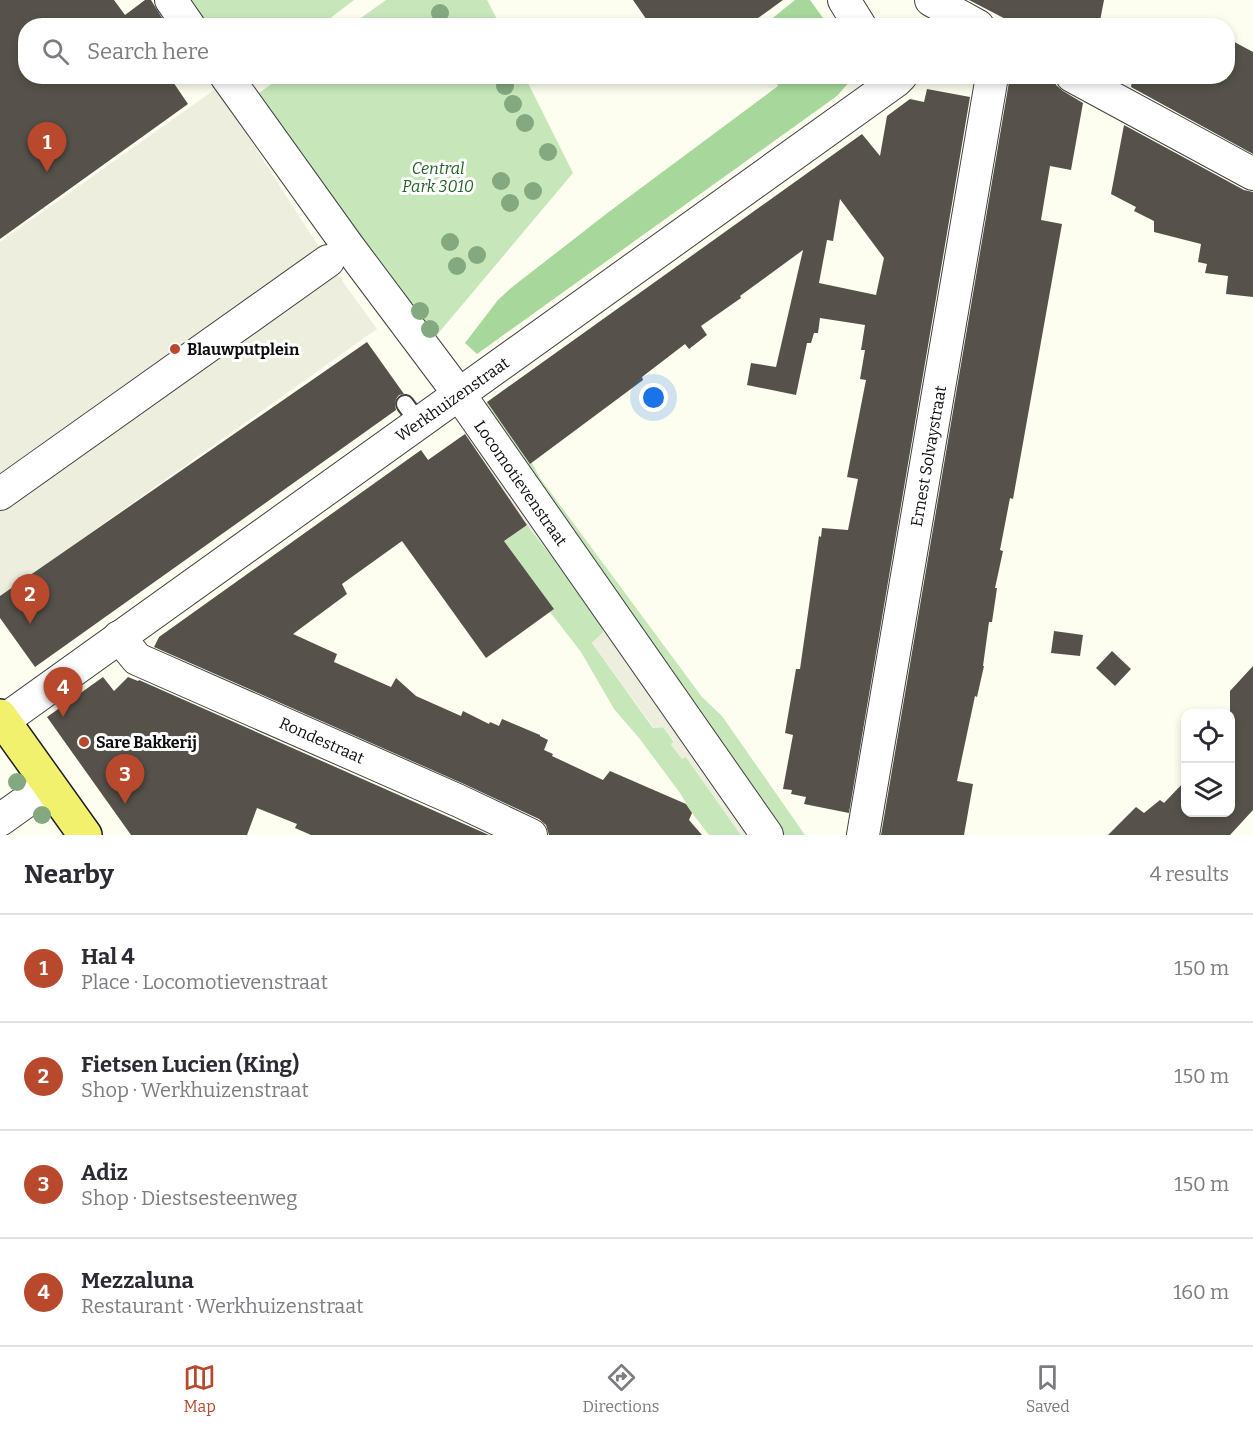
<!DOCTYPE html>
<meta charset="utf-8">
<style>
body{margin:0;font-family:Bitter,serif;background:#f7f7f7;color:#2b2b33}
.controls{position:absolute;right:18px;bottom:18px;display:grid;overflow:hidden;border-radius:12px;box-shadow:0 3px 9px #0003}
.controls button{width:54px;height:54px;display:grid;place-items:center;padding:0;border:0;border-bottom:2px solid #e1e1e2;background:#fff;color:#2b2b33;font:30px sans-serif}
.you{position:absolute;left:654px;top:398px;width:21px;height:21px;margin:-15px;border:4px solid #fff;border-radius:50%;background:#1a73e8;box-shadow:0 0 0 9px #1a73e833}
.badge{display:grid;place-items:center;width:39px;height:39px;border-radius:50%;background:#b8492d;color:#fff;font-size:20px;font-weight:700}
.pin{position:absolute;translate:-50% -50px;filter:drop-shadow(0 2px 3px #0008)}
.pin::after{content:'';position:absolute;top:32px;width:21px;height:18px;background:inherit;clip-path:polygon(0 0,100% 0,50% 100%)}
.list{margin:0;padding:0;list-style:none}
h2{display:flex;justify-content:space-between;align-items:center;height:78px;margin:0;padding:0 24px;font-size:26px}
h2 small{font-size:20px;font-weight:400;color:#7c7c81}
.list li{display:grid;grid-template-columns:39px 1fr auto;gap:18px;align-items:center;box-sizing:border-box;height:108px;padding:0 24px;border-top:2px solid #e1e1e2}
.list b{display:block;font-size:22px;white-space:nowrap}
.list p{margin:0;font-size:20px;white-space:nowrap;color:#7c7c81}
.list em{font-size:20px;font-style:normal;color:#7c7c81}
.icon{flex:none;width:33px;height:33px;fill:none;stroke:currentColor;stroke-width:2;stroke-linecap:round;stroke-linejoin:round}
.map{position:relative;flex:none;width:1253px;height:835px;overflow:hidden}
.search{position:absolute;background:#fff;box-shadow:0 3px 9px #0003;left:18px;right:18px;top:18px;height:66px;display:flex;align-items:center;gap:15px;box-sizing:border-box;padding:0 21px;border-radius:24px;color:#7c7c81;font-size:22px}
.sheet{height:510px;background:#fff}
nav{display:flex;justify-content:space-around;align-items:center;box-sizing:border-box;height:84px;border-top:2px solid #e1e1e2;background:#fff;font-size:16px;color:#7c7c81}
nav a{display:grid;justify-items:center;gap:3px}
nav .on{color:#b8492d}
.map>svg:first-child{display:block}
.green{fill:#c7e7bb}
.forest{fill:#a7d79b}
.plaza{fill:#eeeedf}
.building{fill:#56524b;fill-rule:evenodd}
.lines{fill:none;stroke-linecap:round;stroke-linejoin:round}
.lane-casing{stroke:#414141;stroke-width:20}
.street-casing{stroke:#414141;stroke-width:34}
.primary-casing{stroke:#1f1f1f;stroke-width:36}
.lane{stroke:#fff;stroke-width:16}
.street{stroke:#fff;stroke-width:32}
.primary{stroke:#f1f16d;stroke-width:33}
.tree{fill:#84a980}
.poi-dot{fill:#b8492d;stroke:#fff;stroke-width:2}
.labels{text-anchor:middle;stroke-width:6;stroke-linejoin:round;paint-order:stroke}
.park-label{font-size:16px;font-style:italic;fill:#216324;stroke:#fff}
.poi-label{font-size:16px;font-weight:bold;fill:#0e0e0e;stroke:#fff;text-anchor:start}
.street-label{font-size:16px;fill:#0e0e0e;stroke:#fff}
</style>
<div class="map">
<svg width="1253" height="835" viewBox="0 0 1253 835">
<rect width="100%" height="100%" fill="#fdfef0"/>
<g class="green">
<path d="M 190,0 L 354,0 L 320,26 L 208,25 Z"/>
<path d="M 386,0 L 487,0 L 500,25 L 351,25 Z"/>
<path d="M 281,77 L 525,77 L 573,173 L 431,342 L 255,96 Z"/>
<path d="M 487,402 L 532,463 L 540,478 L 702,697 L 722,716 L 805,835 L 780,835 L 483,410 Z"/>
<path d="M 527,525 L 558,564 L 602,626 L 604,632 L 592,643 L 653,728 L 663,727 L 674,742 L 671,744 L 686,757 L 741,835 L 709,835 L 692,813 L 680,793 L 639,738 L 614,709 L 581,652 L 550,612 L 554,609 L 504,541 Z"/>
</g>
<g class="forest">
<path d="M 795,0 L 810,0 L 828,25 L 764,25 Z"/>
<path d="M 775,77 L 849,77 L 850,81 L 837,96 L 477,354 L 465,343 L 498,300 L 511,288 L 610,211 L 778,86 Z"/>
</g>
<g class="plaza">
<path d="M 217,88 L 328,261 L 377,329 L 0,597 L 0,242 Z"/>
<path d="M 486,419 L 780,835 L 741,835 L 686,757 L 682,759 L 671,745 L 674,741 L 663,727 L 654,728 L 592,643 L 603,632 L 602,626 L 558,564 L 527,525 L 464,434 Z"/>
</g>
<g class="building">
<path d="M 0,0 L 114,0 L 125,15 L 145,0 L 151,0 L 167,26 L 26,26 L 26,76 L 169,76 L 188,104 L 0,239 Z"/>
<path d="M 633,0 L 783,0 L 747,26 L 651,26 Z"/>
<path d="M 969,0 L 1104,0 L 1099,26 L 1019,26 Z"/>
<path d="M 1227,38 L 1253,52 L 1253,154 L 1131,87 L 1133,76 L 1222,76 L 1227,79 Z"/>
<path d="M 1010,76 L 1054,76 L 1056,85 L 1063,91 L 1083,103 L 1071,170 L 1050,166 L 1041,220 L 1062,224 L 1013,499 L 1010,498 L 1000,550 L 1003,551 L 995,588 L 997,588 L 992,622 L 989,622 L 983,666 L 984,666 L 977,697 L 975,696 L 957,781 L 973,784 L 964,835 L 881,835 Z"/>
<path d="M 927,89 L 970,97 L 849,813 L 804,804 L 806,797 L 791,794 L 792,790 L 783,789 L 793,735 L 785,733 L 796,669 L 800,669 L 819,536 L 821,537 L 822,528 L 848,530 L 858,479 L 847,477 L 866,380 L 860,379 L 865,350 L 861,350 L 865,325 L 820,318 L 818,333 L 814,333 L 811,343 L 807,343 L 796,395 L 747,385 L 751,363 L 776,367 L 803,250 L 740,296 L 741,298 L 701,326 L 707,335 L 689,349 L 685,344 L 642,377 L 643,380 L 530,464 L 487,402 L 862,134 L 880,156 L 887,116 L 910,99 L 924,102 ZM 840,199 L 884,258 L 876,295 L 819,283 L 827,240 L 833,241 Z"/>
<path d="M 1124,125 L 1244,190 L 1253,192 L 1253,297 L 1226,294 L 1228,276 L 1205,273 L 1207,264 L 1198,262 L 1201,244 L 1154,232 L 1154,221 L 1134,211 L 1136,207 L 1111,194 Z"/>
<path d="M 367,342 L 404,394 L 399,395 L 396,399 L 395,405 L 396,410 L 35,667 L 0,618 L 0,596 Z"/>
<path d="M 465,434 L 527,525 L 504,541 L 554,609 L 486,658 L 402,541 L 342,584 L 347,594 L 293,634 L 337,654 L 334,662 L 391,687 L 396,678 L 416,696 L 461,716 L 463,711 L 489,724 L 490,722 L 499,726 L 502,719 L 540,735 L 540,736 L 548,740 L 544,750 L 553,754 L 552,756 L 603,780 L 610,771 L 686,804 L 692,813 L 689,820 L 702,835 L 549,835 L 546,825 L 539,819 L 464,784 L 154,647 L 159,637 L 421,450 L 428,460 Z"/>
<path d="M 1054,631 L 1083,635 L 1080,656 L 1051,653 Z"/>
<path d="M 1112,651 L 1131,669 L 1115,686 L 1096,668 Z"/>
<path d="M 1253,666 L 1253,810 L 1230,835 L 1108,835 L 1136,807 L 1144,813 L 1160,800 L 1164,803 L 1185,781 L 1185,813 L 1230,813 L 1230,691 Z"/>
<path d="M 103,677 L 114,691 L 128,677 L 138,681 L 139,680 L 489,835 L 311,835 L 295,828 L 297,824 L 257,808 L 247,835 L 131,835 L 47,717 Z"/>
</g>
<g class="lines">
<defs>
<path id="lane" d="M 405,404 L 419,423"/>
<g id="street">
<path d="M 171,0 L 189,26"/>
<path d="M 844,0 L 860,26"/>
<path d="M 931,0 L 978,26"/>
<path d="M 226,76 L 348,246 L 459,394 L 767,835"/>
<path d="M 1072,76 L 1253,174"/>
<path d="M 0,494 L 328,261"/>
<path d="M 119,637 L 137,659 L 457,800 L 531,835"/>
<path d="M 3,721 L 896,81 L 901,76"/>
<path d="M 0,820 L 49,785"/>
<path d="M 863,835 L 992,76"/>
</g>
<path id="primary" d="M 0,716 L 85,835"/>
</defs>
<use href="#lane" class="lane-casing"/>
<use href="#street" class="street-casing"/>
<use href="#primary" class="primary-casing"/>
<use href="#lane" class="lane"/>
<use href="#street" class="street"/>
<use href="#primary" class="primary"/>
</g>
<g class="tree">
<circle cx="440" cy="13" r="9"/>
<circle cx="505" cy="86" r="9"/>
<circle cx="513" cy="104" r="9"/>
<circle cx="525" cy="123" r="9"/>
<circle cx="548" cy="152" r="9"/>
<circle cx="501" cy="181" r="9"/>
<circle cx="533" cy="191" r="9"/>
<circle cx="510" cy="203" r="9"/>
<circle cx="450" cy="242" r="9"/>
<circle cx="477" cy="255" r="9"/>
<circle cx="457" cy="266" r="9"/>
<circle cx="420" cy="311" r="9"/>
<circle cx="430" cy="329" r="9"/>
<circle cx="17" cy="782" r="9"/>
<circle cx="42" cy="815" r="9"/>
</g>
<g class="poi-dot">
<circle cx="175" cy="349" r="6"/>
<circle cx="84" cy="742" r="6"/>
</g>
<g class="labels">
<g class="park-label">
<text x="438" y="174">Central<tspan x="438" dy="18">Park 3010</tspan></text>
</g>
<g class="poi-label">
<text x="187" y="355">Blauwputplein</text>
<text x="96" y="748">Sare Bakkerij</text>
</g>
<g class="street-label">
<text transform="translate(452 399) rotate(-35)" y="6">Werkhuizenstraat</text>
<text transform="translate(928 456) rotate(-80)" y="6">Ernest Solvaystraat</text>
<text transform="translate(521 483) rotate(55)" y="6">Locomotievenstraat</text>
<text transform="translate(322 740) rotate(24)" y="6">Rondestraat</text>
</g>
</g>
</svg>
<div class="controls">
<button><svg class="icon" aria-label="locate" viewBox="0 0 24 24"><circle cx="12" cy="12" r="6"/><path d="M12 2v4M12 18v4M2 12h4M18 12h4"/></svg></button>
<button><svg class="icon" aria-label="layers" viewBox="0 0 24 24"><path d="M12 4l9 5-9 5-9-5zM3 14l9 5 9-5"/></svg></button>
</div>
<div class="you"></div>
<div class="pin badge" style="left:47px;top:172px">1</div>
<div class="pin badge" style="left:30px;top:624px">2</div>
<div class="pin badge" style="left:125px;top:804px">3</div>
<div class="pin badge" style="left:63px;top:717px">4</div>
<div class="search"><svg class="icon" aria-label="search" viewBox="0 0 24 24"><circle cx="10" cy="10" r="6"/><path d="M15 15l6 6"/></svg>Search here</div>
</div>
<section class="sheet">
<h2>Nearby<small>4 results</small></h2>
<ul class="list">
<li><span class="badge">1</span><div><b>Hal 4</b><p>Place · Locomotievenstraat</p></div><em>150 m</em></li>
<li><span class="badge">2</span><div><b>Fietsen Lucien (King)</b><p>Shop · Werkhuizenstraat</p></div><em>150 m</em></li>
<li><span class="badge">3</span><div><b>Adiz</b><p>Shop · Diestsesteenweg</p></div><em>150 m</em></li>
<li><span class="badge">4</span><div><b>Mezzaluna</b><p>Restaurant · Werkhuizenstraat</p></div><em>160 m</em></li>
</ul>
</section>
<nav>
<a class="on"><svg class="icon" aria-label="map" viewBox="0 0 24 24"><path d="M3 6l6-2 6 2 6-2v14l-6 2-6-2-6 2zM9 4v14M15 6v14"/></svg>Map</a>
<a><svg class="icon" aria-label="directions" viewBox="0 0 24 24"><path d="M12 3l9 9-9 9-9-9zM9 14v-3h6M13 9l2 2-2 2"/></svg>Directions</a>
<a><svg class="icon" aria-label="saved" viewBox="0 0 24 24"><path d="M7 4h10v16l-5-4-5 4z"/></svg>Saved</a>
</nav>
